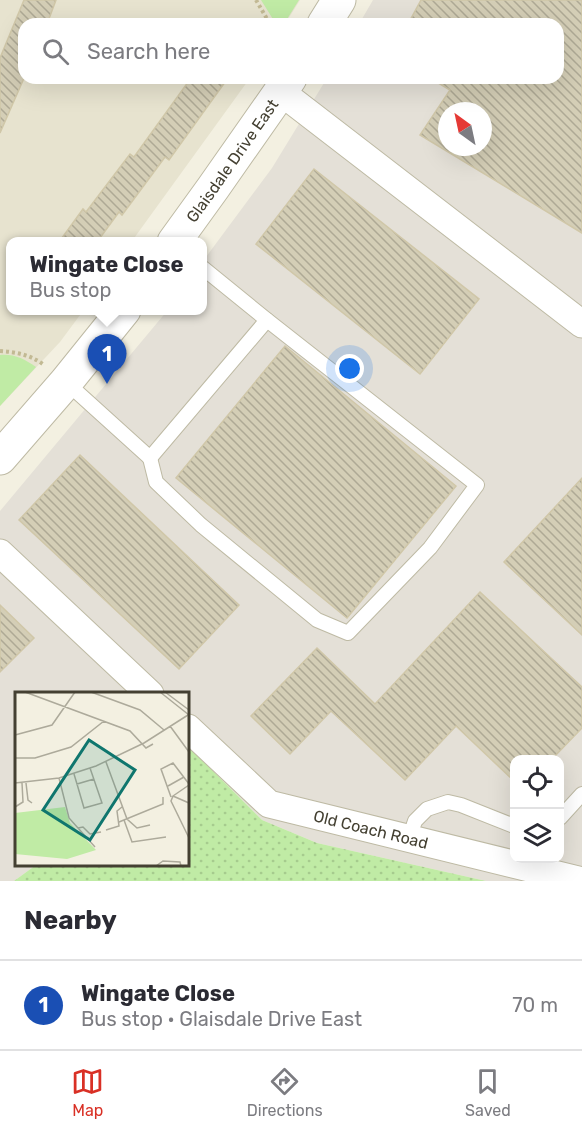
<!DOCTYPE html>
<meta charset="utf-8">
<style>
body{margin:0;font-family:Rubik,sans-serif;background:#f2f2f3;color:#2b2b33}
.controls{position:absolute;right:18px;bottom:18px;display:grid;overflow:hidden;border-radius:12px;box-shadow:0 6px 24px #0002}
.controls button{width:54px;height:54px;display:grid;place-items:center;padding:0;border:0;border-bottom:2px solid #e1e1e2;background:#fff;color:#2b2b33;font:30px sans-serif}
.compass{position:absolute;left:438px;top:102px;width:54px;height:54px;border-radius:50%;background:#fff;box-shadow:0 6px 24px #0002;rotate:327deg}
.you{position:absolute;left:350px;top:369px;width:21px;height:21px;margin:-15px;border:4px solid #fff;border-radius:50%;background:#1a73e8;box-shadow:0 0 0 9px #1a73e833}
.badge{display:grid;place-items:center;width:39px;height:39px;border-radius:50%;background:#d93025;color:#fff;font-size:20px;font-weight:700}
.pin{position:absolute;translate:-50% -50px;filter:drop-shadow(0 2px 3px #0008)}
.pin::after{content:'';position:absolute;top:32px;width:21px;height:18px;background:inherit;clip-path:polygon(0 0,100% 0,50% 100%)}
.popup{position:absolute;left:6px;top:237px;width:201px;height:78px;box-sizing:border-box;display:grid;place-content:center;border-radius:12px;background:#fff;filter:drop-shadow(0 2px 4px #0005);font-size:20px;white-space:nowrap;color:#7c7c81}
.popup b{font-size:22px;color:#2b2b33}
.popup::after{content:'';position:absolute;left:50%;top:100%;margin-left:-12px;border:12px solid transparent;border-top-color:#fff}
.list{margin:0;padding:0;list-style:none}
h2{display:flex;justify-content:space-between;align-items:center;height:78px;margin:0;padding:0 24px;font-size:26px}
h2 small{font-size:20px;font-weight:400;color:#7c7c81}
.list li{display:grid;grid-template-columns:39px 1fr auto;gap:18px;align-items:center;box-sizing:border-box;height:90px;padding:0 24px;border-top:2px solid #e1e1e2}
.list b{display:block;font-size:22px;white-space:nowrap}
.list p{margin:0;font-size:20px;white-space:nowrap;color:#7c7c81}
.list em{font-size:20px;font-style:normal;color:#7c7c81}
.icon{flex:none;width:33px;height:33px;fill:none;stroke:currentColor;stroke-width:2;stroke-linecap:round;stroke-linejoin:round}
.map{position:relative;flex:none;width:582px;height:881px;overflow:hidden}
.search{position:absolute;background:#fff;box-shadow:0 6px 24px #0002;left:18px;right:18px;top:18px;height:66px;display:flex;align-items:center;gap:15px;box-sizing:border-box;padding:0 21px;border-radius:18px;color:#7c7c81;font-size:22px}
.sheet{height:168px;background:#fff}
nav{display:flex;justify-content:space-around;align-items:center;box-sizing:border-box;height:84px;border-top:2px solid #e1e1e2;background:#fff;font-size:16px;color:#7c7c81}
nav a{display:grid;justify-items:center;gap:3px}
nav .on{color:#d93025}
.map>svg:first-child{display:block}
.residential{fill:#e7e3cf}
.industrial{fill:#e4e0d7;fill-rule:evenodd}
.grass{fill:#c0eba5}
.garden{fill:url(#garden-dots)}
.building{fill:url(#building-back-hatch);stroke:#d0c7a8;stroke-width:1.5;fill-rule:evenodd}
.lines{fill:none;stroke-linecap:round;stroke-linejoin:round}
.service-casing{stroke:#bebaa4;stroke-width:16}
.minor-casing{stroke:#bebaa4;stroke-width:29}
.tertiary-casing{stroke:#bebaa4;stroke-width:35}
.path{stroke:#c2b993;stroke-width:4;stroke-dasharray:3 3;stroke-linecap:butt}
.service{stroke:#fff;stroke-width:14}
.minor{stroke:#fff;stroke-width:27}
.tertiary{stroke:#fff;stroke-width:33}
.labels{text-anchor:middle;stroke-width:4.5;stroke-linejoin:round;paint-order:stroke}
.street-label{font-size:16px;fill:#444032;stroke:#fff}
.inset-road{fill:none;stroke:#adaa9b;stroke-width:1.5}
.view{fill:#0f766e;fill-opacity:0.15;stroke:#0f766e;stroke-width:3}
.inset-edge{fill:none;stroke:#444032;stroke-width:3}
</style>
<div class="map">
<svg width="582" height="881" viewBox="0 0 582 881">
<defs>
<pattern id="garden-dots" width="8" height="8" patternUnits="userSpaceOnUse" patternTransform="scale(1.5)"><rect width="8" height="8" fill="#c0eba5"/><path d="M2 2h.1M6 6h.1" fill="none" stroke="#a6cb8e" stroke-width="1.8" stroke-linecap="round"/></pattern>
<pattern id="building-back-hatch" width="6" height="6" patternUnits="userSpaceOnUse" patternTransform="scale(1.5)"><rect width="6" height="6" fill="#d4ceb6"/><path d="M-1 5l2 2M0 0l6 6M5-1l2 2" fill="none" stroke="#aea995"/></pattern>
</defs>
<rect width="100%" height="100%" fill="#f3f0e1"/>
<path class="residential" d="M 0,0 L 300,0 L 285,24 L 24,24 L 24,78 L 250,78 L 132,241 L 11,242 L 11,310 L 83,311 L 60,342 L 0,406 Z"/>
<path class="industrial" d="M 373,0 L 582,0 L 582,881 L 486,881 L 317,843 L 262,820 L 188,746 L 188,694 L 16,694 L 16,864 L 36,865 L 14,881 L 0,881 L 0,511 L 167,311 L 203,310 L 203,261 L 272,168 L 327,78 L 558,78 L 558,24 L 359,24 ZM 447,111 L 483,111 L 483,147 L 447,147 ZM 514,760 L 560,760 L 560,858 L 514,858 Z"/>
<g class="grass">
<path d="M 261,0 L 299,0 L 284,24 L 276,24 Z"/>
<path d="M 0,355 C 15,354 24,359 36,367 L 0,406 Z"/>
</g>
<path class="garden" d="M 188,746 L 262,820 L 317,843 L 486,881 L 14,881 L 36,865 L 188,864 Z"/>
<g class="building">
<path d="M 24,0 L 56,0 L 47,24 L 24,24 L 24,78 L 0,133 L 0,58 Z"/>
<path d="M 421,0 L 582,0 L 582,233 L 420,135 L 450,90 L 430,78 L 558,78 L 558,24 L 408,24 ZM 447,111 L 483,111 L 483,147 L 447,147 Z"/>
<path d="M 191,78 L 228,78 L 169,160 L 165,157 L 122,215 L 119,212 L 97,242 L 59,242 L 83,209 L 86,212 L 130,154 L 134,157 Z"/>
<path d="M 314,169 L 479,299 L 420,374 L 256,244 Z"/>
<path d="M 285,346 L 456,486 L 347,618 L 176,478 Z"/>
<path d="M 80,455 L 239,605 L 179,669 L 19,520 Z"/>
<path d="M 582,478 L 582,635 L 504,562 Z"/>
<path d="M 480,592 L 582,687 L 582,728 L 552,759 L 514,759 L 514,781 L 456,726 L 405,780 L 331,711 L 290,754 L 251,716 L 317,648 L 375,704 Z"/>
<path d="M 0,605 L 34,638 L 0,672 Z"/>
</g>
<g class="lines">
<defs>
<g id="service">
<path d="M 66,382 L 150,458 L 267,320"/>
<path d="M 150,458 L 156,482 L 201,525 L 317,620 L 348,633 L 430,548 L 477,485 L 267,320 L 203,268"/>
<path d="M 560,818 L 582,794"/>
<path d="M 409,839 L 415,821 L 427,809 L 448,802 L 461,805 L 514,826"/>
</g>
<g id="minor">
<path d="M 281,92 L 582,324"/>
<path d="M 0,553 L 150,694"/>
<path id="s1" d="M 188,728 L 269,804 L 582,881"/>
</g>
<g id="tertiary">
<path d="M 324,24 L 339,0"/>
<path id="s2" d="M 174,242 L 213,188 L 290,78"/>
<path d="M 0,458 L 66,382 L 124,310"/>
</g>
</defs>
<use href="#service" class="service-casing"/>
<use href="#minor" class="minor-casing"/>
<use href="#tertiary" class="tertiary-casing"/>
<g class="path">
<path d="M 256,0 L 270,24"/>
<path d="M 0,351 C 16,352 31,355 44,365"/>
</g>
<use href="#service" class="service"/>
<use href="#minor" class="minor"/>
<use href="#tertiary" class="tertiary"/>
</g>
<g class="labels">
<g class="street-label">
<text dy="6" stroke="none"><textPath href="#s2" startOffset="100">Glaisdale Drive East</textPath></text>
<text dy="6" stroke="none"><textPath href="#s1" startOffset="216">Old Coach Road</textPath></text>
</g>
</g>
<g transform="translate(15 692)">
<rect width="174" height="174" fill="#f3f0e1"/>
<path d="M 50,115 L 55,131 L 81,158 L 52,167 L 0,162 L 0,121 Z" fill="#c0eba5"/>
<path class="inset-road" d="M 10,0 L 115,39 L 131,56 L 138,52M 76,0 L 125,18 L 149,38M 145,0 L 174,23M 150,0 L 174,18M 155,34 L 174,60M 0,43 L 37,33 L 60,0M 0,66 L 20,66 L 56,55 L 89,29M 91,70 L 112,127 L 122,136 L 135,133M 59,82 L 62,92 L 79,87M 44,86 L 54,126 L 80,155M 0,91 L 44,86 L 81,74 L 129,51 L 173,23M 11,91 L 13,108 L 17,111M 62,92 L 69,116 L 87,111 L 75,76M 174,93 L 158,104 L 174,111M 153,94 L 169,85M 158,104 L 156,109 L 174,146M 156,105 L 146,77 L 158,71 L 174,92M 0,115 L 8,110 L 7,91M 109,128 L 117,150 L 151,145M 104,130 L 148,112 L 148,105M 63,136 L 68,135 L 75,142 L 86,140M 91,138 L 104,134 L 102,119 L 107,115M 141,174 L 148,169 L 165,170 L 166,174"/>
<path class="view" d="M 74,48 L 120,78 L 75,148 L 28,118 Z"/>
<rect width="174" height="174" class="inset-edge"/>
</g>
</svg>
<div class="controls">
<button><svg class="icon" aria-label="locate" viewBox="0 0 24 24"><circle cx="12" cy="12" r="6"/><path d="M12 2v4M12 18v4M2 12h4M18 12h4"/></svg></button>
<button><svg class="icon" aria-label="layers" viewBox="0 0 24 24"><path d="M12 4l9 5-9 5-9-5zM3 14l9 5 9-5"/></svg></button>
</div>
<svg class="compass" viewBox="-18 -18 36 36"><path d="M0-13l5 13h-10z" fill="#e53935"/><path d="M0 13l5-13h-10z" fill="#7c7c81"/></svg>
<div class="you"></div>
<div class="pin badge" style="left:107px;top:384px;background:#1a4fb4">1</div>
<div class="popup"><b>Wingate Close</b>Bus stop</div>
<div class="search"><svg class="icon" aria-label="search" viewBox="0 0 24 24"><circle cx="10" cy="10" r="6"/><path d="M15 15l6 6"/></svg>Search here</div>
</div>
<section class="sheet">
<h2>Nearby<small></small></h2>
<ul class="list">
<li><span class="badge" style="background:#1a4fb4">1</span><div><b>Wingate Close</b><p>Bus stop · Glaisdale Drive East</p></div><em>70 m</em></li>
</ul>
</section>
<nav>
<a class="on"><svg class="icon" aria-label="map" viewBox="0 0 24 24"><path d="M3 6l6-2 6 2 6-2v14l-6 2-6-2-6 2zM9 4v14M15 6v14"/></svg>Map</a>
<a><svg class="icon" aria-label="directions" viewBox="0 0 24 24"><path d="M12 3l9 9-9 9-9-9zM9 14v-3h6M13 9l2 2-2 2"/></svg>Directions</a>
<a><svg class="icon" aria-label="saved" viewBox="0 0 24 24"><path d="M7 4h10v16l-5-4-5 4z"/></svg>Saved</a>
</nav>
